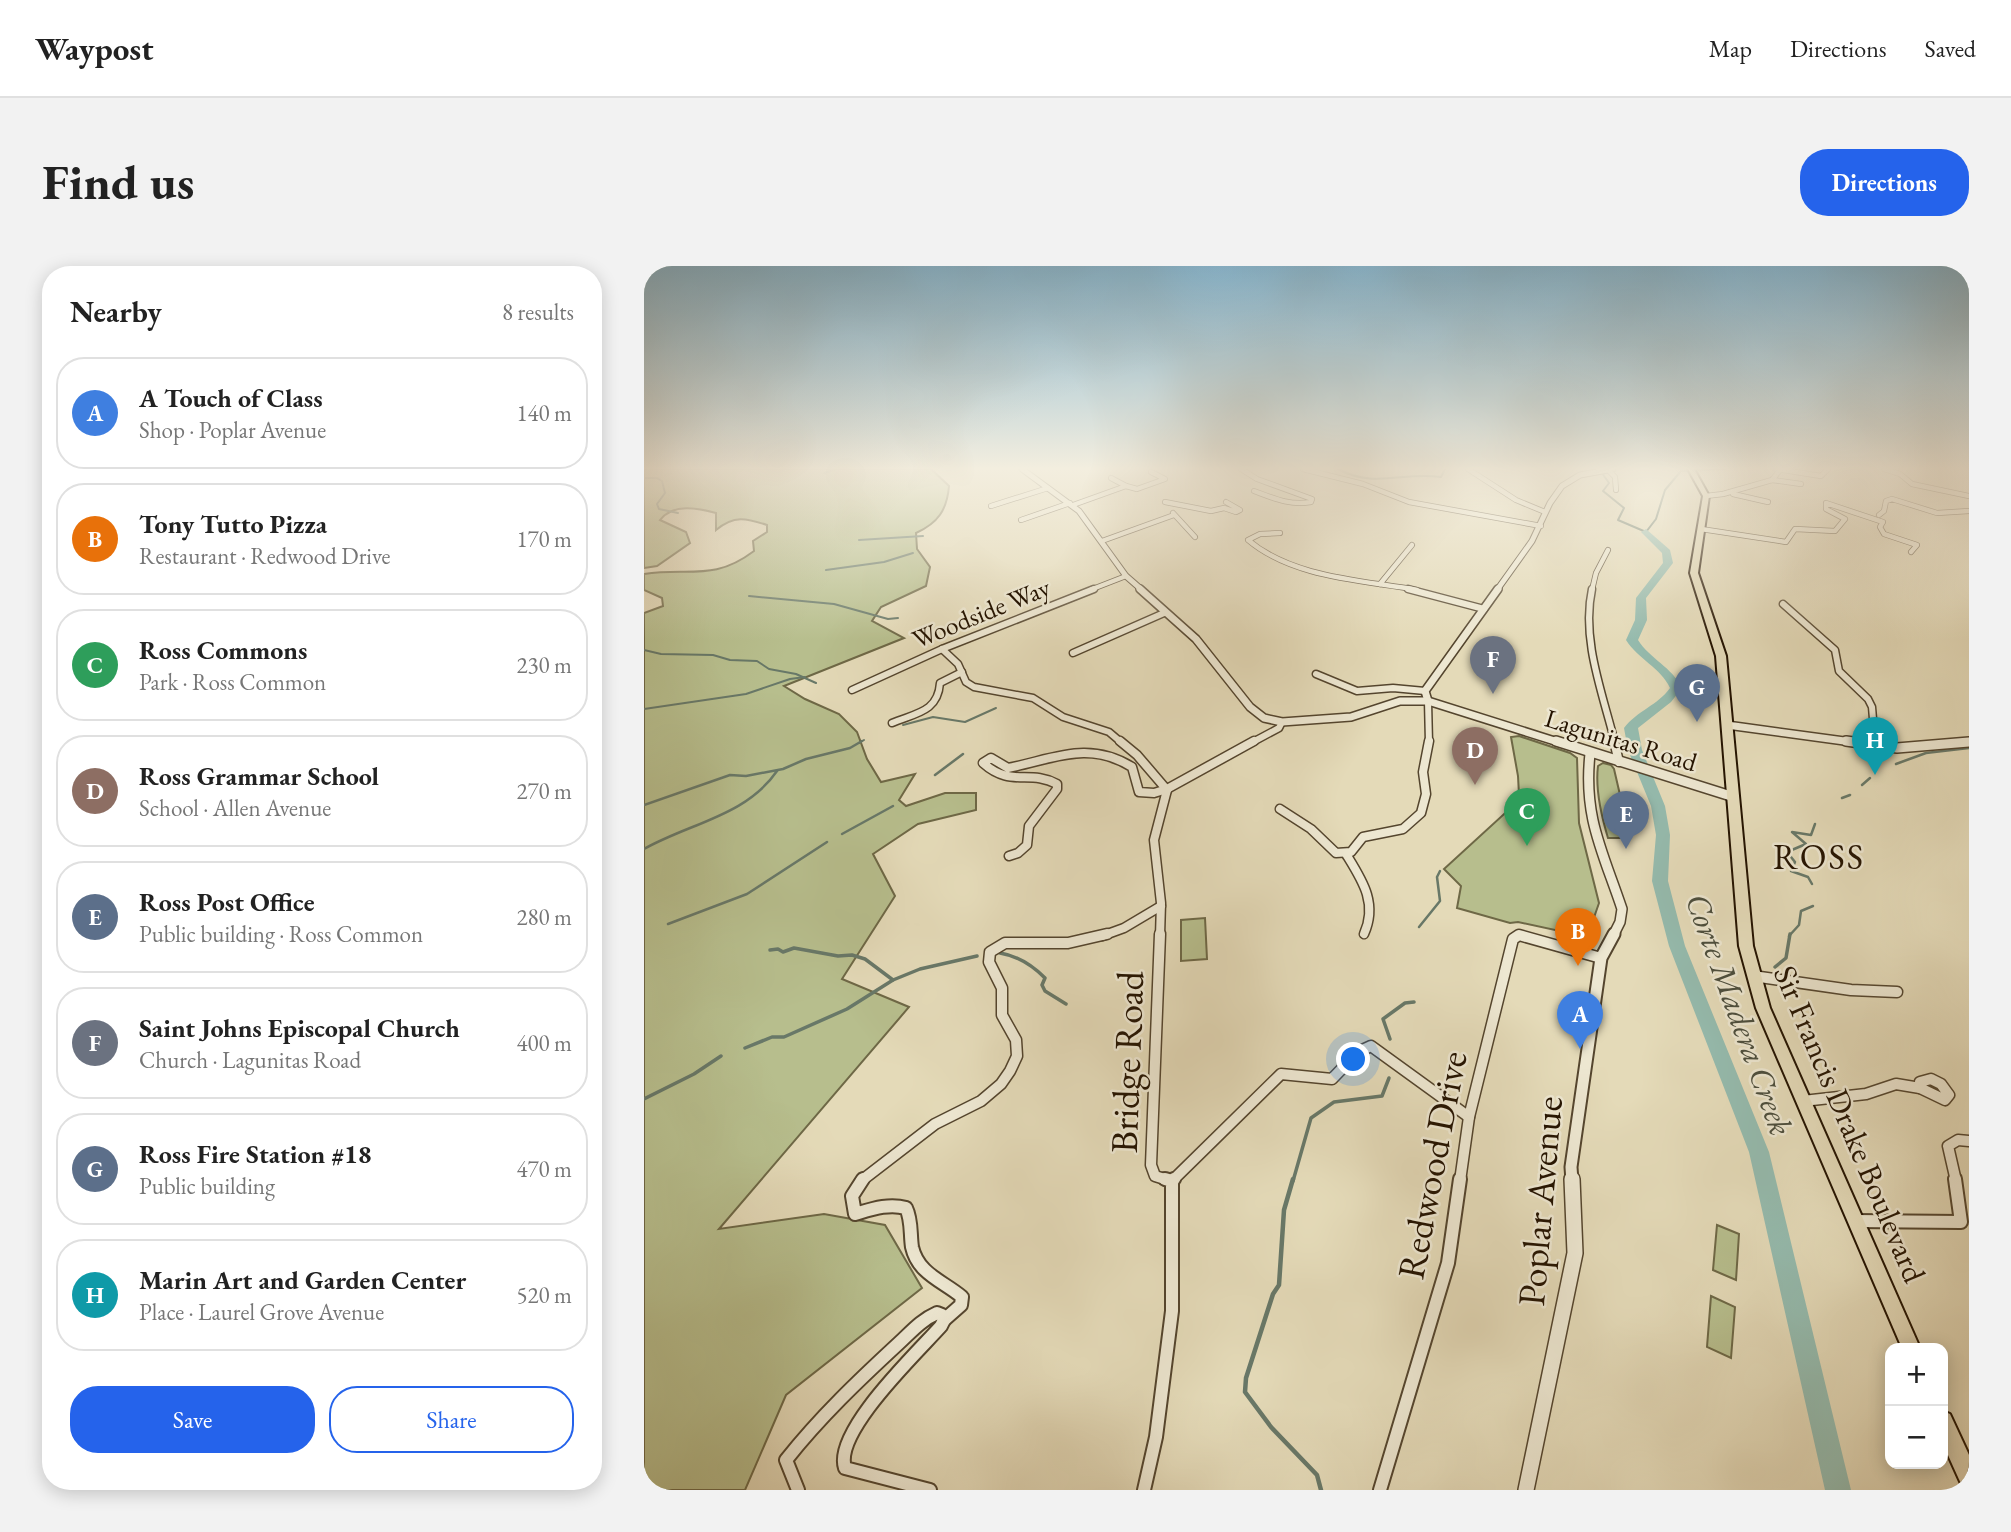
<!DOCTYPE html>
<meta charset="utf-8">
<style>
body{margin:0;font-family:"EB Garamond",serif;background:#f2f2f2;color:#222}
.controls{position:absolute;right:21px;bottom:21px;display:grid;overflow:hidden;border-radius:14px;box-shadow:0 4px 18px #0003}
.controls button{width:63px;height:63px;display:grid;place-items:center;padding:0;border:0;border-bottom:2px solid #e0e0e0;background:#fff;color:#222;font:35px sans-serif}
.you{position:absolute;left:710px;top:794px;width:24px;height:24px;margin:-18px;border:5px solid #fff;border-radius:50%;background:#1a73e8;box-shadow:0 0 0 10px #1a73e833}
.badge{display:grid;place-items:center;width:46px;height:46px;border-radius:50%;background:#2563eb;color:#fff;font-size:23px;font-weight:700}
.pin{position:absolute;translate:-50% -58px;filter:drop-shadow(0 2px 4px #0008)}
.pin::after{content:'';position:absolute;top:37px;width:24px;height:21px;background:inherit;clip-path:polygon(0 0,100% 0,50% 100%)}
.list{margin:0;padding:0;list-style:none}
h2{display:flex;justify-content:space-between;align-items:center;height:91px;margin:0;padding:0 28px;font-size:30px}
h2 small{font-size:23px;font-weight:400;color:#767676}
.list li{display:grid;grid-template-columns:46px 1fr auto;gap:21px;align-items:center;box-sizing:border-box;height:112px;margin:0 14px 14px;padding:0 14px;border:2px solid #e0e0e0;border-radius:28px}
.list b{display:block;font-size:26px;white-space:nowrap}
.list p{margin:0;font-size:23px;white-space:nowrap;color:#767676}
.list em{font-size:23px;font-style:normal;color:#767676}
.actions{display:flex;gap:14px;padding:21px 28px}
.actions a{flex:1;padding:16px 0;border:2px solid #2563eb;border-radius:28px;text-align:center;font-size:24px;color:#2563eb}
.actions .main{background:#2563eb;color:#fff}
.map{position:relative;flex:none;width:1325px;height:1224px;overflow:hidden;border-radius:28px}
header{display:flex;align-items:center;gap:42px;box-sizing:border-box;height:98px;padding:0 35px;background:#fff;border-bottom:2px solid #e0e0e0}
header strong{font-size:33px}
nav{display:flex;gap:38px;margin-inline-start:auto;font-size:24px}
.intro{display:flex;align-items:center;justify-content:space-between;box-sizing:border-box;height:168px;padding:0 42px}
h1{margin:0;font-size:49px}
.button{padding:18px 32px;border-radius:28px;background:#2563eb;color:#fff;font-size:24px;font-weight:700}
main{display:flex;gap:42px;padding:0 42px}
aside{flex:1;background:#fff;border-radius:28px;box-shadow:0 4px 18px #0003}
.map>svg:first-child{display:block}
.green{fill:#b7be8d;stroke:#6e6846;stroke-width:2}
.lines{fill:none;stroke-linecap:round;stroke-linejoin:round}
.stream-far3{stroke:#687868;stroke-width:2}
.stream-far2{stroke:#687868;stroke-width:2.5}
.stream-far1{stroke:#687868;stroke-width:3.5}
.stream{stroke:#687868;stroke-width:4.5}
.river{fill:#95bbae;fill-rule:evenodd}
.minor-far4-casing{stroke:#54452e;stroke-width:6}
.minor-far3-casing{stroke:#54452e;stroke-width:9}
.minor-far2-casing{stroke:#54452e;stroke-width:11}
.minor-far1-casing{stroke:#54452e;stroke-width:13}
.minor-casing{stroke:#54452e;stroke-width:16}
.tertiary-far4-casing{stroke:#54452e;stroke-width:7}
.tertiary-far3-casing{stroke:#54452e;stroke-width:10}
.tertiary-far2-casing{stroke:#54452e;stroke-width:12}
.tertiary-far1-casing{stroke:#54452e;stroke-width:15}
.tertiary-casing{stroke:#54452e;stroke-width:18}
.primary-casing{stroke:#241300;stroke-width:4}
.minor-far4{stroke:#ede7d1;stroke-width:4.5}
.minor-far3{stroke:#ede7d1;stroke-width:6}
.minor-far2{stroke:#ede7d1;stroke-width:8}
.minor-far1{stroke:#ede7d1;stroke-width:10}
.minor{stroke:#ede7d1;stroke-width:12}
.tertiary-far4{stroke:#ede7d1;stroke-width:5}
.tertiary-far3{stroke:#ede7d1;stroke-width:7}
.tertiary-far2{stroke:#ede7d1;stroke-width:9}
.tertiary-far1{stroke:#ede7d1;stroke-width:11}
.tertiary{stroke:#ede7d1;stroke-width:15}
.primary{fill:#e4dab8;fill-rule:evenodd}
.labels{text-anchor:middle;stroke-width:5;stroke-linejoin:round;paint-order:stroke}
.far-street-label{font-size:26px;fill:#241300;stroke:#ede7d1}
.street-label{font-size:32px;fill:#241300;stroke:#ede7d1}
.water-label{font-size:33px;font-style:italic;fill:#4c4e3d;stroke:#ede7d1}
.quarter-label{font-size:35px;letter-spacing:2px;fill:#241300;stroke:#ede7d1}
.near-street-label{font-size:38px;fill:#241300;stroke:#ede7d1}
</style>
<header>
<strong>Waypost</strong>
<nav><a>Map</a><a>Directions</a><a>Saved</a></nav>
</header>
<div class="intro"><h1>Find us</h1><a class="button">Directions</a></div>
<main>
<aside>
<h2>Nearby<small>8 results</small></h2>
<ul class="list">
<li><span class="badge" style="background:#3f7fe0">A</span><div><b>A Touch of Class</b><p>Shop · Poplar Avenue</p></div><em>140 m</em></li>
<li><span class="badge" style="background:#e8710a">B</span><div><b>Tony Tutto Pizza</b><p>Restaurant · Redwood Drive</p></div><em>170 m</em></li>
<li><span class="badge" style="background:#2e9e5b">C</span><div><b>Ross Commons</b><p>Park · Ross Common</p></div><em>230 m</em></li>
<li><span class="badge" style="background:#8d6e63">D</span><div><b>Ross Grammar School</b><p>School · Allen Avenue</p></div><em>270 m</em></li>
<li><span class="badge" style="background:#5c6f8a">E</span><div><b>Ross Post Office</b><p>Public building · Ross Common</p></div><em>280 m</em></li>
<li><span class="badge" style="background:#6b7280">F</span><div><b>Saint Johns Episcopal Church</b><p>Church · Lagunitas Road</p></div><em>400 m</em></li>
<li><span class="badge" style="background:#5c6f8a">G</span><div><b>Ross Fire Station #18</b><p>Public building</p></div><em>470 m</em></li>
<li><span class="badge" style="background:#0f9aa8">H</span><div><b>Marin Art and Garden Center</b><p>Place · Laurel Grove Avenue</p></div><em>520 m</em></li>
</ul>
<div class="actions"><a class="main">Save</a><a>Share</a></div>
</aside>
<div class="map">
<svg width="1325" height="1224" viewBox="0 0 1325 1224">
<rect width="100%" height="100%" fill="#e4dab8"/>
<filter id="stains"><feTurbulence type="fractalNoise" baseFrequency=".00286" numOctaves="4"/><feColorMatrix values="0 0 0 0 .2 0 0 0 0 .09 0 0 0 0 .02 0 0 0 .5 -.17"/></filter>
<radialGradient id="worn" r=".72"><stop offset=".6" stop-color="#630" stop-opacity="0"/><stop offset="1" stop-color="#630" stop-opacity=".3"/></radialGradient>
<g class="green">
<path d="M 0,203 L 287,203 L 305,220 C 303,244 294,257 272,267 L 273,283 L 286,301 L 282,320 L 237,341 L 228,355 L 260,372 L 140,420 L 161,433 L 195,448 L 213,466 L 223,493 L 237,516 L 271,508 L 255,534 L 262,540 L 301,527 L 332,527 L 332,544 L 274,558 L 229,588 L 251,630 L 198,713 L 265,741 L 75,963 L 180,948 L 241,959 L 278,1022 L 142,1129 L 101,1224 L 0,1224 L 0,347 L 19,340 L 18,332 L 0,324 L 0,308 C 45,301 69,316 110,285 L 109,275 L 123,266 L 123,259 C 102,252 90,249 72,264 L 72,247 C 54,242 29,237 16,254 L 42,266 L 46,277 L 13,300 L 0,302 Z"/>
<path d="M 875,470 L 926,487 L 933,492 L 935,557 L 955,637 L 947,660 L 934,669 L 874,656 L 866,657 L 813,642 L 817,620 L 800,603 L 870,539 L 869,535 L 875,529 L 874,510 L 867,471 Z"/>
<path d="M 959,497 L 967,499 L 970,503 L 986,572 L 964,572 C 957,549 951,524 954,500 Z"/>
<path d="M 561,652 L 563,693 L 537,695 L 537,654 Z"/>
<path d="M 1073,959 L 1095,968 L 1092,1014 L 1069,1004 Z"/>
<path d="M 1067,1030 L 1091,1041 L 1087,1092 L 1063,1081 Z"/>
</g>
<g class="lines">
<g class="stream-far3">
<path d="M 694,203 C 731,223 759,205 797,211 L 801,203"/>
<path d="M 180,207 L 193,203"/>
<path d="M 958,207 L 965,217 L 959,225 L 980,242 L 974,254 L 1002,266 L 1012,253 L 1021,224 L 1037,205 L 1081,203"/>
<path d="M 0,212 L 13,212 L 18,215 L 21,227 L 13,238 L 15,243 L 34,247"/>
<path d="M 215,274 L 279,270"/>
<path d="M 182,304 L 240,296 L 269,287"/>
<path d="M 105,330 L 190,338 L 244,353 L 254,352"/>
<path d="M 0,384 L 17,388 L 69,389 L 86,394 L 113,395 L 125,403 L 152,408 L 172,417"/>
<path d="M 0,443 L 102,428 L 146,413 L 161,411"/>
<path d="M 259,459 L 289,451 L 321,456 L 352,442"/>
<path d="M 215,477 L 220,474"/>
</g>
<g class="stream-far2">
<path d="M 1252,498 L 1282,487 L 1325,482"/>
<path d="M 291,509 L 319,488"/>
<path d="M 1218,519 L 1226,512"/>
<path d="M 1198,532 L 1206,529"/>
<path d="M 0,539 L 86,509 L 102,510 L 139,503 L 162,493 L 206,482 L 218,475"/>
<path d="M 198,568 L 249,540"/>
<path d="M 0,583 C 46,557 102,550 133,505"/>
<path d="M 1168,618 L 1164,611 L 1147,605 L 1151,596 L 1143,586 L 1162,578 L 1148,566 L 1167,569 L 1171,558"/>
<path d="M 24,658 L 103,628 L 183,576"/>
<path d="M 775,661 L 796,635 L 793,611 L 796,605"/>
<path d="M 1145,670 L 1155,659 L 1157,645 L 1169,640"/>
</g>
<g class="stream-far1">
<path d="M 126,684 L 134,683 L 139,686 L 150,682 L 194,690 L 208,689 L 221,693 L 249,714"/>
<path d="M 356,687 C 374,690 388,699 401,712 L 398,719 L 401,725 L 422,738"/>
<path d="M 1131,701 L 1142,692 L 1146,668"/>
<path d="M 746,773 L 739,753 L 761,737 L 770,736"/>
<path d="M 101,782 L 128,771 L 140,771 L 203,743 L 249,714 L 276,703 L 333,690"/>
<path d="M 0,833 L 50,808 L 77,790"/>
<path d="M 649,915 L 667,852 L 690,836 L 738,830 L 745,812"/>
</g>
<path class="stream" d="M 649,913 L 640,944 L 635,1019 L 629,1028 L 602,1112 L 601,1126 L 627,1161 L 673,1209 L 677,1224"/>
<path class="river" d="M 1002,263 L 1026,284 L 1029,297 L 1002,332 L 1003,354 L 994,374 C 1006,393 1028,401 1038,422 L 1027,436 L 994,462 L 998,484 L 1021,540 L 1026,569 L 1024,615 L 1041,680 L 1125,886 L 1207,1224 L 1181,1224 L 1105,886 L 1025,680 L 1008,615 L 1012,569 L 1007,540 L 984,484 L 980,462 C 993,445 1014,439 1026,422 C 1017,402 994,393 982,374 L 991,354 L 992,332 L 1019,297 L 1018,287 L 997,266 Z"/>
<defs>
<g id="minor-far4">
<path d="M 597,203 L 613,213 L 668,233 L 667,236 C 646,240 629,232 610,225"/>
<path d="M 659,203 L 719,218 L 765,236 L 897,260"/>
<path d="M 824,203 L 872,234 L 901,246"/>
<path d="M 1132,203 L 1177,210 L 1184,203"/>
<path d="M 1240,203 L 1256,208 L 1268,218 L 1325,230"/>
<path d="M 965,205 L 971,211 L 972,224"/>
<path d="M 467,212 L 482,220"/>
<path d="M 1128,214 L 1157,218"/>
<path d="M 1089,228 L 1124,236"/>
<path d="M 1062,230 L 1079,228 L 1128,214 L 1136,204"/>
<path d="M 521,236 L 567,245 L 580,242 L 592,246 L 596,244 L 582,236"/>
<path d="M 429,239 L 482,220 L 493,223 L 521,213 L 507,206"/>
<path d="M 347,240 L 404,222"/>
<path d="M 529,247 L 551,271"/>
<path d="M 1235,249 L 1240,245 L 1242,235 L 1248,233 L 1293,247 L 1325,245"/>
<path d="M 377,254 L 426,237"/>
<path d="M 1057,263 L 1142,276 L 1151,263 L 1191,265 L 1201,253 L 1182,243 L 1182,237 L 1239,256 L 1236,261 L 1240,268 L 1273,279 L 1267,286"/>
<path d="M 636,267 L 616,268 L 604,274 C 649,312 718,314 773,324"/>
<path d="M 458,275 L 530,249"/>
<path d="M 736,318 L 768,279"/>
<path d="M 446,324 L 482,310"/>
<path d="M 948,324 L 952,307 L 964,284"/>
</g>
<g id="minor-far3">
<path d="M 764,323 L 840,343"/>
<path d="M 948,323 C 937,374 959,428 971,477"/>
<path d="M 1139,338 L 1191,384 L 1195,405 L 1224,433 L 1228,441 L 1231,477"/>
<path d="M 298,383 L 314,398 L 322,416 L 330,421 L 389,432 L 419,451 L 465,466 L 478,477"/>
<path d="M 429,387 L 520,347"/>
<path d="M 672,408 L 713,425 L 749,422 L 781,425"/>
<path d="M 208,424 L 298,383 L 450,323"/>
<path d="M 784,435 L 785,477"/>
<path d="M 248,457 C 272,447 294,446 296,417 L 318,406"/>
<path d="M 607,477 L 635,462 L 638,456"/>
</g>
<g id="minor-far2">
<path d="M 476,475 L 493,489 L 523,524"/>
<path d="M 970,475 L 975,496"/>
<path d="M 1231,475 L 1231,479"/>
<path d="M 636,543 L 667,563 L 692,587 L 707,586 L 719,571 L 759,563 L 777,547 L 782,528 L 779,506 L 785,475"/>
<path d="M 702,588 C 718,614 734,637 720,668"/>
<path d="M 365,590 L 374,587 L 383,579 L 385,560 L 413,523 L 413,518 C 385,503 367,522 339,497 L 347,492 L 364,502 C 410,493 444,474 488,501 L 495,526 L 510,527 L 523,523 L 610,475"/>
<path d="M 458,670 L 480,662 L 517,640"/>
<path d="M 516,670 L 517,637 L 510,574 L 523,524"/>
<path d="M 874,670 L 878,670"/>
</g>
<g id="minor-far1">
<path d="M 516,668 L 507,899 L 511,910 L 527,915"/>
<path d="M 1109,710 L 1207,724 L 1253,726"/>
<path d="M 1287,813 L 1297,818 L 1305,829 L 1301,834 L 1276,822 L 1276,816 Z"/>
<path d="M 1159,835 L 1222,828 L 1252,818 L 1276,822"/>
<path d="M 217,915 L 291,858 L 337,835 L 357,818 L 366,805 L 373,790 L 372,774 L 358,749 L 358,722 L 345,696 L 346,686 L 361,677 L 424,677 L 463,668"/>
<path d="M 528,915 L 637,808 L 688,813 L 714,786 L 727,780 L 825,851"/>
<path d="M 816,915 L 825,851 L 869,673 L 875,669 L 957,692"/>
<path d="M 1312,915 L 1304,880 L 1314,874 L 1325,875"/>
</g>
<g id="minor">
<path d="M 219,913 L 208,930 L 211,948 C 228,943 245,937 262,942 C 268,954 266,968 268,981 C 274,1008 299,1015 318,1031 L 317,1039 L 300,1054"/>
<path d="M 528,915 L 530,913"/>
<path d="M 1211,955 L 1317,956 L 1311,913"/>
<path d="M 154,1224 L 142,1194 C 176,1151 215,1114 255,1077 C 267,1066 277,1054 293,1047 L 298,1049 L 300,1054 L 297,1060 C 273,1087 189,1166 201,1202 L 286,1224"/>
<path d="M 500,1224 L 512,1171 L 528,1045 L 528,915 L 521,913"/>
<path d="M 736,1224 L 804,997 L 816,913"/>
</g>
<g id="tertiary-far4">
<path d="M 378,203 L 435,245 L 482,310 L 498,324"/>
<path d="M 853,324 L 888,275 L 906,237 L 918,220 L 936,209 L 969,203"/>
</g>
<g id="tertiary-far3">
<path d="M 496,323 L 552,373 L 606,441 L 620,452 L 638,456 L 707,451 L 756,435 L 784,435 L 917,477"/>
<path d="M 784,435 L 781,425 L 854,323"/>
<path d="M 1083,459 L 1215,477"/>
<path d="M 1315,477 L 1325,476"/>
</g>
<g id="tertiary-far2">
<path d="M 912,475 L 1090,531"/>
<path d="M 1202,475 L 1253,482 L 1325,476"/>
<path d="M 946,488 C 939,551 959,586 978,643 L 976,656 L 969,670"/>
</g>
<path id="tertiary-far1" d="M 928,915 L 927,901 L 957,692 L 970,668"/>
<path id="tertiary" d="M 882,1224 L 931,987 L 928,913"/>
<g id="primary">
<path d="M 1044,203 L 1050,203 L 1065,230 L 1054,307 L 1082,390 L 1109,680 L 1126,742 L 1276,1082 L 1258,1082 L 1112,742 L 1095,680 L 1072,390 L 1046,307 L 1059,230 Z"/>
<path d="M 1299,1145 L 1306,1148 L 1325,1189 L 1325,1223 L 1318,1220 L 1299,1178 Z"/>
</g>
</defs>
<use href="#minor-far4" class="minor-far4-casing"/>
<use href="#minor-far3" class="minor-far3-casing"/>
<use href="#minor-far2" class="minor-far2-casing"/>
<use href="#minor-far1" class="minor-far1-casing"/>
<use href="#minor" class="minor-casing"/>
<use href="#tertiary-far4" class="tertiary-far4-casing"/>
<use href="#tertiary-far3" class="tertiary-far3-casing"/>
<use href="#tertiary-far2" class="tertiary-far2-casing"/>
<use href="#tertiary-far1" class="tertiary-far1-casing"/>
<use href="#tertiary" class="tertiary-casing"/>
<use href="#primary" class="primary-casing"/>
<use href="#minor-far4" class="minor-far4"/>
<use href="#minor-far3" class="minor-far3"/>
<use href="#minor-far2" class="minor-far2"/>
<use href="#minor-far1" class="minor-far1"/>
<use href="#minor" class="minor"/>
<use href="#tertiary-far4" class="tertiary-far4"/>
<use href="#tertiary-far3" class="tertiary-far3"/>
<use href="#tertiary-far2" class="tertiary-far2"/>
<use href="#tertiary-far1" class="tertiary-far1"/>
<use href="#tertiary" class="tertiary"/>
<use href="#primary" class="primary"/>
</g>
<linearGradient id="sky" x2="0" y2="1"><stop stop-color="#87b7d1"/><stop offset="0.54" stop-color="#f3eedf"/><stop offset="1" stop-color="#f3eedf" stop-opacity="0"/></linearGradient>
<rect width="1325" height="375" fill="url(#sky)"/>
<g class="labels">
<g class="far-street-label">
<text transform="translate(337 347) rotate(-22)" y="9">Woodside Way</text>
<text transform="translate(977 474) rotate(17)" y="9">Lagunitas Road</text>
</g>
<g class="street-label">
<text transform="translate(1206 858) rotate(67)" y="11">Sir Francis Drake Boulevard</text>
</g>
<g class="water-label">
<text transform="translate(1096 748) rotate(70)" y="12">Corte Madera Creek</text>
</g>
<g class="quarter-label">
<text x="1175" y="603">ROSS</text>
</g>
<g class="near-street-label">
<text transform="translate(483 796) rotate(-88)" y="13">Bridge Road</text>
<text transform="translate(788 899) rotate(-79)" y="13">Redwood Drive</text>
<text transform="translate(896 935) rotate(-85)" y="13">Poplar Avenue</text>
</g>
</g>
<rect width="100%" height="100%" filter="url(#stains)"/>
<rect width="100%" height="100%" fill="url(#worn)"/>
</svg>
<div class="controls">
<button>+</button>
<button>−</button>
</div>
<div class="you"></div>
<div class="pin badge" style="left:936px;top:783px;background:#3f7fe0">A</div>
<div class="pin badge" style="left:934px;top:700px;background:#e8710a">B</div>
<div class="pin badge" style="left:883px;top:580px;background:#2e9e5b">C</div>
<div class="pin badge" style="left:831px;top:519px;background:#8d6e63">D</div>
<div class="pin badge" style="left:982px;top:583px;background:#5c6f8a">E</div>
<div class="pin badge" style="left:849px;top:428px;background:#6b7280">F</div>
<div class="pin badge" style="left:1053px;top:456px;background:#5c6f8a">G</div>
<div class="pin badge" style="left:1231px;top:509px;background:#0f9aa8">H</div>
</div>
</main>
